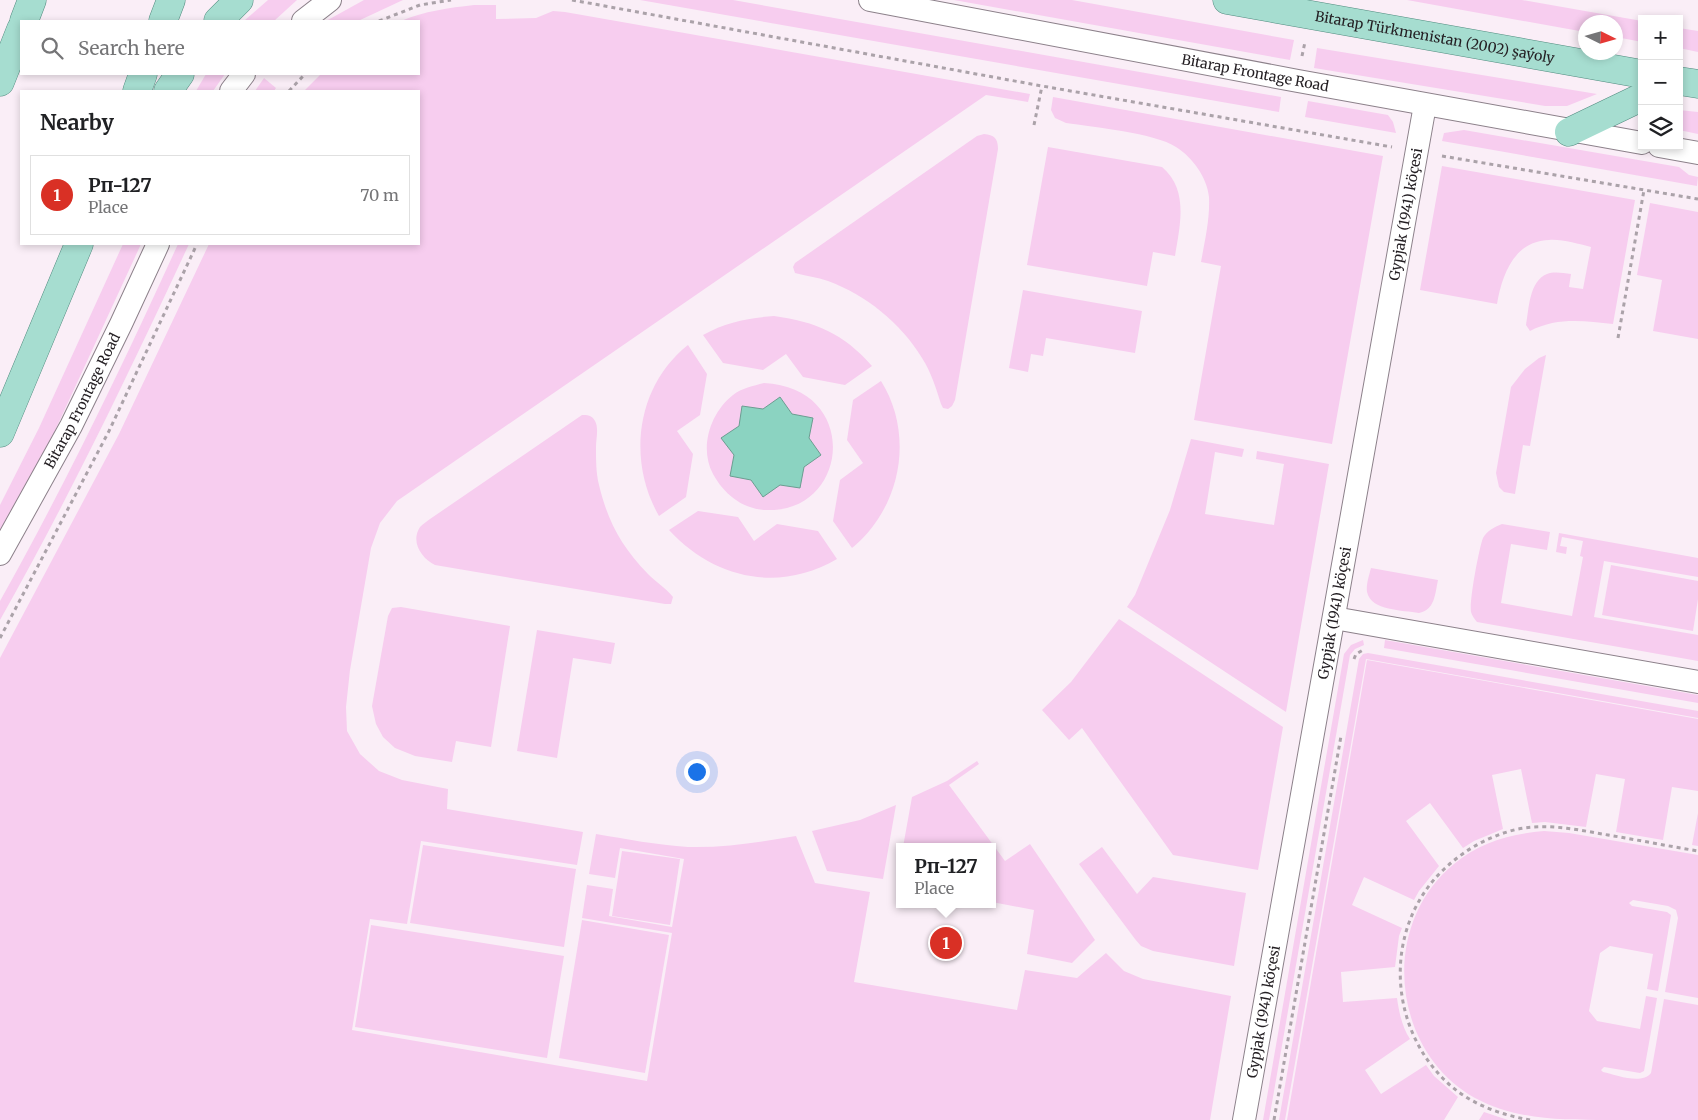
<!DOCTYPE html>
<meta charset="utf-8">
<style>
body{margin:0;font-family:Merriweather,serif;background:#f2f2f2;color:#202124}
.controls{position:absolute;right:15px;top:15px;display:grid;overflow:hidden;border-radius:0px;box-shadow:0 2px 8px #0003}
.controls button{width:45px;height:45px;display:grid;place-items:center;padding:0;border:0;border-bottom:1px solid #e0e0e0;background:#fff;color:#202124;font:25px sans-serif}
.compass{position:absolute;left:1578px;top:15px;width:45px;height:45px;border-radius:50%;background:#fff;box-shadow:0 2px 8px #0003;rotate:95deg}
.you{position:absolute;left:696px;top:771px;width:18px;height:18px;margin:-12px;border:4px solid #fff;border-radius:50%;background:#1a73e8;box-shadow:0 0 0 8px #1a73e833}
.badge{display:grid;place-items:center;width:32px;height:32px;border-radius:50%;background:#d93025;color:#fff;font-size:16px;font-weight:700}
.pin{position:absolute;translate:-50% -50%;border:2px solid #fff;box-shadow:0 1px 5px #0006}
.popup{position:absolute;left:896px;top:843px;width:100px;height:65px;box-sizing:border-box;display:grid;place-content:center;border-radius:0px;background:#fff;filter:drop-shadow(0 1px 4px #0005);font-size:16px;white-space:nowrap;color:#757577}
.popup b{font-size:19px;color:#202124}
.popup::after{content:'';position:absolute;left:50%;top:100%;margin-left:-10px;border:10px solid transparent;border-top-color:#fff}
.list{margin:0;padding:0;list-style:none}
h2{display:flex;justify-content:space-between;align-items:center;height:65px;margin:0;padding:0 20px;font-size:21px}
h2 small{font-size:16px;font-weight:400;color:#757577}
.list li{display:grid;grid-template-columns:32px 1fr auto;gap:15px;align-items:center;box-sizing:border-box;height:80px;margin:0 10px 10px;padding:0 10px;border:1px solid #e0e0e0;border-radius:0px}
.list b{display:block;font-size:19px;white-space:nowrap}
.list p{margin:0;font-size:16px;white-space:nowrap;color:#757577}
.list em{font-size:16px;font-style:normal;color:#757577}
.icon{flex:none;width:28px;height:28px;fill:none;stroke:currentColor;stroke-width:2;stroke-linecap:round;stroke-linejoin:round}
.map{position:relative;flex:none;width:1698px;height:1120px;overflow:hidden}
.search{position:absolute;background:#fff;box-shadow:0 2px 8px #0003;left:20px;top:20px;width:400px;height:55px;display:flex;align-items:center;gap:12px;box-sizing:border-box;padding:0 18px;border-radius:0px;color:#757577;font-size:19px}
.panel{position:absolute;background:#fff;box-shadow:0 2px 8px #0003;left:20px;top:90px;width:400px;height:155px;border-radius:0px}
.map>svg:first-child{display:block}
.green{fill:#f7cdef;fill-rule:evenodd}
.water{fill:#8bd3c1;stroke:#6c9d91}
.lines{fill:none;stroke-linecap:round;stroke-linejoin:round}
.street-casing{stroke:#8c818a;stroke-width:24}
.primary-casing{stroke:#528b7f;stroke-width:29}
.path{stroke:#aba2a9;stroke-width:3;stroke-dasharray:4 4;stroke-linecap:butt}
.street{stroke:#fff;stroke-width:22}
.primary{stroke:#a6ddd0;stroke-width:28}
.labels{text-anchor:middle;stroke-width:4.5;stroke-linejoin:round;paint-order:stroke}
.street-label{font-size:14px;fill:#231e22;stroke:#faeef7}
</style>
<div class="map">
<svg width="1698" height="1120" viewBox="0 0 1698 1120">
<rect width="100%" height="100%" fill="#faeef7"/>
<g class="green">
<path d="M 268,0 L 297,0 L 274,21 L 245,20 Z"/>
<path d="M 364,0 L 403,0 L 358,21 L 326,21 Z"/>
<path d="M 640,0 L 733,0 L 1281,97 L 1279,112 Z"/>
<path d="M 954,0 L 1072,0 L 1294,40 L 1290,60 Z"/>
<path d="M 1407,0 L 1522,0 L 1642,21 L 1642,42 L 1616,37 L 1616,22 L 1586,22 L 1585,32 Z"/>
<path d="M 474,5 L 496,5 L 496,19 L 536,18 L 553,11 L 565,12 L 1030,94 L 1028,102 L 986,95 L 397,501 L 380,523 L 371,548 L 350,670 L 346,707 L 347,731 L 360,754 L 379,771 L 402,780 L 448,789 L 447,809 L 583,832 L 577,865 L 421,841 L 407,924 L 370,919 L 352,1030 L 647,1081 L 672,933 L 582,918 L 587,885 L 613,889 L 609,916 L 672,927 L 684,859 L 620,848 L 615,878 L 589,874 L 596,834 C 626,839 657,845 688,847 C 724,848 761,842 796,836 L 815,883 L 870,892 L 854,982 L 1017,1010 L 1025,970 L 1077,978 L 1106,953 L 1124,971 L 1143,979 L 1231,996 L 1210,1120 L 0,1120 L 0,658 L 119,434 L 209,244 L 419,244 L 419,91 L 304,91 L 321,74 L 419,74 L 419,21 L 401,21 C 425,11 448,8 474,5 Z"/>
<path d="M 1679,28 L 1698,31 L 1698,52 L 1679,48 Z"/>
<path d="M 1317,48 L 1597,94 L 1567,106 L 1545,106 L 1314,68 Z"/>
<path d="M 206,74 L 225,74 L 213,91 L 196,91 Z"/>
<path d="M 264,78 L 276,88 L 274,91 L 255,91 Z"/>
<path d="M 1053,97 L 1383,156 L 1332,444 L 1194,420 L 1221,266 L 1201,262 C 1205,240 1210,219 1209,197 C 1207,177 1192,157 1176,147 C 1155,133 1093,127 1066,123 L 1055,118 L 1051,110 Z"/>
<path d="M 1308,101 L 1388,115 L 1393,122 L 1396,133 L 1305,117 Z"/>
<path d="M 1679,110 L 1698,112 L 1698,134 L 1679,130 Z"/>
<path d="M 1464,130 L 1679,167 L 1689,175 L 1698,177 L 1697,186 L 1442,141 L 1444,133 Z"/>
<path d="M 984,134 C 994,135 998,138 998,149 L 955,400 L 952,406 L 948,409 L 943,408 L 941,404 C 936,388 931,372 922,358 C 901,323 866,295 828,281 C 817,277 806,276 795,273 L 793,267 L 795,263 L 977,136 Z"/>
<path d="M 1048,147 L 1162,167 C 1189,190 1180,225 1175,256 L 1153,252 L 1147,286 L 1027,265 Z"/>
<path d="M 1442,166 L 1635,200 L 1613,324 C 1584,321 1557,317 1530,331 L 1526,325 C 1529,309 1529,281 1547,274 C 1554,271 1563,273 1571,274 L 1569,287 L 1583,289 L 1591,247 C 1578,244 1562,239 1549,240 C 1514,241 1502,275 1497,304 L 1420,290 Z"/>
<path d="M 1650,203 L 1698,212 L 1698,339 L 1653,331 L 1662,280 L 1637,275 Z"/>
<path d="M 123,244 L 141,244 L 53,435 L 0,533 L 0,505 L 39,428 Z"/>
<path d="M 178,244 L 189,244 C 130,371 69,498 0,620 L 0,601 C 65,485 123,365 178,244 Z"/>
<path d="M 1023,290 L 1142,311 L 1135,353 L 1046,338 L 1043,356 L 1031,354 L 1028,372 L 1009,368 Z"/>
<path d="M 774,316 C 816,322 843,333 872,366 L 845,385 L 803,377 L 786,354 L 763,370 L 723,363 L 703,335 C 726,322 748,318 774,316 Z"/>
<path d="M 688,345 L 707,374 L 700,415 L 677,431 L 693,454 L 686,497 L 659,516 C 627,461 636,386 688,345 Z"/>
<path d="M 1546,355 L 1530,446 L 1523,445 L 1515,494 L 1504,492 L 1499,487 L 1496,473 L 1511,387 L 1525,369 L 1539,358 Z"/>
<path d="M 881,381 C 915,435 901,508 852,548 L 833,521 L 840,480 L 863,463 L 847,440 L 853,400 Z"/>
<path d="M 764,383 C 862,388 849,514 766,510 C 742,509 724,494 713,474 C 699,448 710,413 733,395 C 742,388 753,386 764,383 ZM 734,455 L 763,497 L 751,480 L 730,476 Z"/>
<path d="M 582,415 C 587,415 592,415 595,421 C 599,428 596,439 596,447 C 596,460 596,473 599,485 C 608,522 621,546 648,574 C 656,582 666,588 673,597 L 671,604 L 665,604 L 435,565 C 422,559 410,542 420,527 C 423,524 427,521 430,519 Z"/>
<path d="M 1191,439 L 1244,449 L 1242,457 L 1215,452 L 1205,514 L 1274,525 L 1284,464 L 1256,459 L 1257,451 L 1329,464 L 1286,712 L 1127,607 L 1135,595 L 1170,510 Z"/>
<path d="M 698,511 L 738,517 L 754,541 L 777,524 L 818,531 L 837,559 C 779,593 714,579 669,530 Z"/>
<path d="M 1502,524 L 1550,532 L 1547,550 L 1511,544 L 1501,603 L 1572,616 L 1583,557 L 1580,556 L 1583,541 L 1562,537 L 1560,546 L 1567,547 L 1566,554 L 1556,552 L 1559,533 L 1698,558 L 1698,577 L 1604,561 L 1594,617 L 1698,635 L 1698,661 L 1477,622 C 1474,619 1472,615 1471,612 C 1469,602 1479,548 1483,538 C 1487,531 1494,527 1502,524 Z"/>
<path d="M 1611,565 L 1698,581 L 1698,599 L 1693,631 L 1602,615 Z"/>
<path d="M 1371,568 L 1438,580 C 1435,594 1435,610 1419,613 C 1403,610 1371,611 1367,592 C 1366,584 1369,576 1371,568 Z"/>
<path d="M 401,607 L 510,626 L 491,747 L 456,741 L 452,762 L 415,756 L 395,748 L 383,737 L 376,724 L 372,706 L 388,616 L 392,608 Z"/>
<path d="M 1119,619 L 1283,727 L 1258,870 L 1173,855 L 1082,728 L 1069,740 L 1042,710 L 1071,682 Z"/>
<path d="M 537,630 L 615,643 L 611,664 L 573,658 L 557,758 L 517,751 Z"/>
<path d="M 1363,640 L 1364,645 L 1355,649 L 1350,655 L 1269,1120 L 1263,1120 L 1344,654 L 1351,645 Z"/>
<path d="M 1385,640 L 1698,695 L 1698,703 L 1384,648 Z"/>
<path d="M 1368,653 L 1698,711 L 1698,718 L 1366,659 L 1285,1120 L 1279,1120 L 1359,659 L 1363,654 Z"/>
<path d="M 1367,660 L 1698,719 L 1698,791 L 1672,787 L 1663,840 L 1616,832 L 1625,779 L 1596,774 L 1586,827 L 1545,822 L 1532,823 L 1521,769 L 1492,775 L 1503,829 L 1474,841 L 1463,848 L 1430,803 L 1406,821 L 1439,866 L 1419,891 L 1414,900 L 1364,877 L 1352,905 L 1402,928 L 1399,936 L 1395,967 L 1341,972 L 1343,1002 L 1397,998 C 1399,1012 1402,1027 1410,1039 L 1365,1070 L 1381,1094 L 1426,1065 L 1434,1076 L 1458,1097 L 1444,1120 L 1287,1120 Z"/>
<path d="M 977,761 L 979,764 L 949,785 L 1005,861 L 1030,844 L 1095,940 L 1072,963 L 1027,954 L 1034,910 L 992,902 L 992,847 L 903,847 L 912,797 L 947,781 Z"/>
<path d="M 896,805 L 883,879 L 827,871 L 812,831 L 860,820 Z"/>
<path d="M 1698,813 L 1698,846 L 1692,845 Z"/>
<path d="M 1544,831 L 1569,833 L 1698,855 L 1698,998 L 1665,992 L 1678,918 L 1676,910 L 1668,906 L 1633,900 L 1629,903 L 1632,906 L 1667,912 L 1671,915 L 1658,991 L 1647,989 L 1653,954 L 1610,946 L 1600,953 L 1589,1011 L 1597,1021 L 1640,1029 L 1646,996 L 1657,998 L 1644,1071 L 1640,1073 L 1604,1067 L 1601,1070 L 1603,1072 C 1616,1075 1642,1085 1651,1073 L 1664,999 L 1698,1005 L 1698,1120 C 1668,1120 1638,1120 1607,1120 C 1562,1120 1516,1120 1475,1098 C 1391,1051 1379,925 1454,864 C 1480,842 1511,834 1544,831 Z"/>
<path d="M 423,845 L 576,869 L 564,947 L 410,923 Z"/>
<path d="M 1102,847 L 1137,894 L 1153,877 L 1246,893 L 1234,966 L 1153,951 L 1141,946 L 1135,939 L 1079,864 Z"/>
<path d="M 622,851 L 680,859 L 670,925 L 612,916 Z"/>
<path d="M 582,920 L 669,935 L 645,1073 L 559,1058 Z"/>
<path d="M 371,925 L 564,956 L 547,1058 L 355,1027 Z"/>
<path d="M 1484,1112 L 1508,1120 L 1479,1120 Z"/>
</g>
<path class="water" d="M 780,397 L 792,414 L 813,418 L 809,438 L 821,455 L 804,467 L 800,488 L 780,485 L 763,497 L 751,480 L 730,476 L 734,455 L 721,438 L 739,426 L 742,406 L 763,409 Z"/>
<g class="lines">
<defs>
<g id="street">
<path id="s1" d="M 870,0 L 1298,81 L 1642,143"/>
<path d="M 303,21 L 330,0"/>
<path d="M 231,91 L 244,74"/>
<path d="M 1659,146 L 1698,153"/>
<path id="s2" d="M 0,554 L 71,426 L 121,324 L 158,244"/>
<path d="M 1334,618 L 1698,682"/>
<path id="s3" d="M 1244,1120 L 1425,105"/>
</g>
<g id="primary">
<path id="s4" d="M 1227,0 L 1642,74"/>
<path d="M 24,21 L 32,0"/>
<path d="M 163,21 L 171,0"/>
<path d="M 218,21 L 239,0"/>
<path d="M 1679,81 L 1698,84"/>
<path d="M 0,82 L 21,29"/>
<path d="M 137,91 L 143,74"/>
<path d="M 168,91 L 180,74"/>
<path d="M 1569,132 L 1642,97"/>
<path d="M 0,433 L 79,244"/>
</g>
</defs>
<use href="#street" class="street-casing"/>
<use href="#primary" class="primary-casing"/>
<g class="path">
<path d="M 572,0 L 1042,86 L 1392,147"/>
<path d="M 379,21 L 420,5 L 451,0"/>
<path d="M 1302,56 L 1305,42"/>
<path d="M 289,91 L 305,74"/>
<path d="M 1034,125 L 1042,86"/>
<path d="M 1442,156 L 1698,199"/>
<path d="M 1618,338 L 1644,190"/>
<path d="M 0,638 L 109,431 L 197,244"/>
<path d="M 1354,659 L 1356,654 L 1363,650"/>
<path d="M 1274,1120 L 1341,736"/>
<path d="M 1530,1120 C 1502,1115 1473,1105 1451,1086 C 1389,1032 1382,933 1440,873 C 1462,851 1488,836 1518,829 C 1548,823 1579,830 1608,835 C 1638,840 1668,846 1698,851"/>
</g>
<use href="#street" class="street"/>
<use href="#primary" class="primary"/>
</g>
<g class="labels">
<g class="street-label">
<text dy="5" stroke="none"><textPath href="#s4" startOffset="211">Bitarap Türkmenistan (2002) şaýoly</textPath></text>
<text dy="5" stroke="none"><textPath href="#s1" startOffset="392">Bitarap Frontage Road</textPath></text>
<text dy="5" stroke="none"><textPath href="#s3" startOffset="920">Gypjak (1941) köçesi</textPath></text>
<text dy="5" stroke="none"><textPath href="#s2" startOffset="174">Bitarap Frontage Road</textPath></text>
<text dy="5" stroke="none"><textPath href="#s3" startOffset="515">Gypjak (1941) köçesi</textPath></text>
<text dy="5" stroke="none"><textPath href="#s3" startOffset="110">Gypjak (1941) köçesi</textPath></text>
</g>
</g>
</svg>
<div class="controls">
<button>+</button>
<button>−</button>
<button><svg class="icon" aria-label="layers" viewBox="0 0 24 24"><path d="M12 4l9 5-9 5-9-5zM3 14l9 5 9-5"/></svg></button>
</div>
<svg class="compass" viewBox="-18 -18 36 36"><path d="M0-13l5 13h-10z" fill="#e53935"/><path d="M0 13l5-13h-10z" fill="#757577"/></svg>
<div class="you"></div>
<div class="pin badge" style="left:946px;top:943px">1</div>
<div class="popup"><b>Рп-127</b>Place</div>
<div class="search"><svg class="icon" aria-label="search" viewBox="0 0 24 24"><circle cx="10" cy="10" r="6"/><path d="M15 15l6 6"/></svg>Search here</div>
<section class="panel">
<h2>Nearby<small></small></h2>
<ul class="list">
<li><span class="badge">1</span><div><b>Рп-127</b><p>Place</p></div><em>70 m</em></li>
</ul>
</section>
</div>
